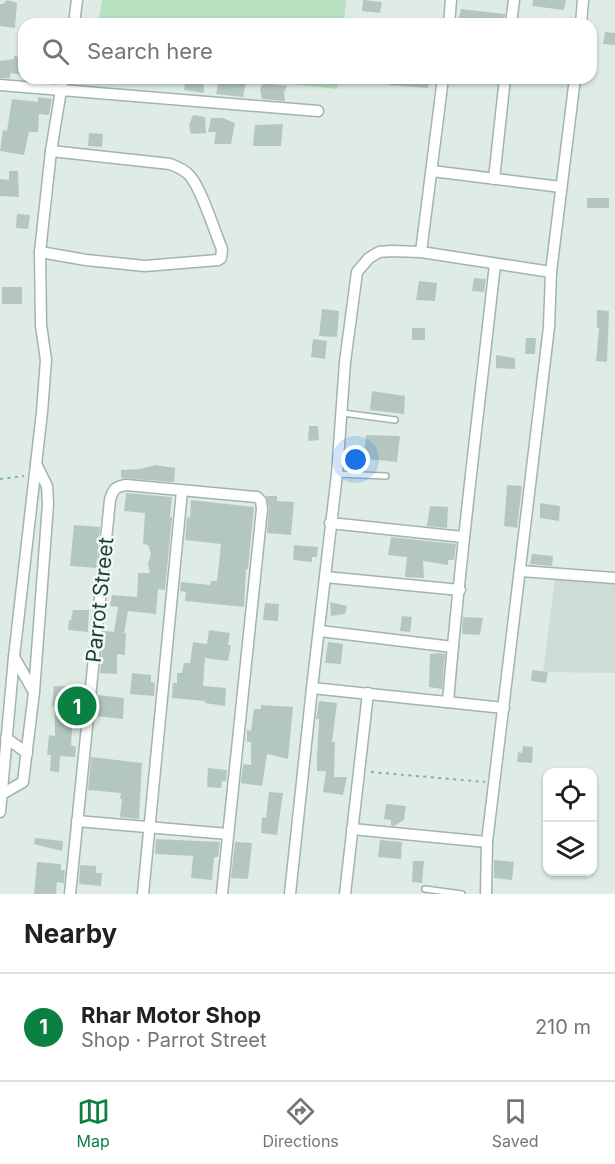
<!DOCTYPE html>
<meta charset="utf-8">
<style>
body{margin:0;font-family:Inter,sans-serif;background:#f6f6f6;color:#202124}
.controls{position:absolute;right:18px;bottom:18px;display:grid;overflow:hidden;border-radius:12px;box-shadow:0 2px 4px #0004}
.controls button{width:54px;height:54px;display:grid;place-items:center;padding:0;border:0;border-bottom:2px solid #e0e0e0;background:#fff;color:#202124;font:30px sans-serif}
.you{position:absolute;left:356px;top:460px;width:21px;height:21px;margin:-15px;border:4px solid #fff;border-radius:50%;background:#1a73e8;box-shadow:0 0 0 9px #1a73e833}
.badge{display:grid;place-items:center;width:39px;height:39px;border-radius:50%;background:#0b8043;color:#fff;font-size:20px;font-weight:700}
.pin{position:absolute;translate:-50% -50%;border:3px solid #fff;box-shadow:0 2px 6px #0006}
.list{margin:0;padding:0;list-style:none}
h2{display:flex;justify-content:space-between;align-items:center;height:78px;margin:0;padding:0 24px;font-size:26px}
h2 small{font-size:20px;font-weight:400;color:#757577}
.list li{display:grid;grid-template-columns:39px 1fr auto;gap:18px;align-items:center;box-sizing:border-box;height:108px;padding:0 24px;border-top:2px solid #e0e0e0}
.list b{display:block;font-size:22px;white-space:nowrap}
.list p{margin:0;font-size:20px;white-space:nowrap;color:#757577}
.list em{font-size:20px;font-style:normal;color:#757577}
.icon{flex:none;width:33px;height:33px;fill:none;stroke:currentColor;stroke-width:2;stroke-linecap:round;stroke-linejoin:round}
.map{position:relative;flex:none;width:615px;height:894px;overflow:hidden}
.search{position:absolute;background:#fff;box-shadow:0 2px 4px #0004;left:18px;right:18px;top:18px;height:66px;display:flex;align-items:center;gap:15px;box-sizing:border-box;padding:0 21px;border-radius:18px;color:#757577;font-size:22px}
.sheet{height:186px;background:#fff}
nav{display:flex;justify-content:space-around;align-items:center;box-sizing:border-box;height:84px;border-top:2px solid #e0e0e0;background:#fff;font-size:16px;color:#757577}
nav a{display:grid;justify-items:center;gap:3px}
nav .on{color:#0b8043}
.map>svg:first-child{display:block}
.built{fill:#cddcd5}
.green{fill:#b6e0bf}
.building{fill:#b4c7bf}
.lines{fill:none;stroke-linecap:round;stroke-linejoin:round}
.service-casing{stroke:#a1b4ad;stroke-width:8}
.minor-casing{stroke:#a1b4ad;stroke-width:13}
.path{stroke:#7cb39f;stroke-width:2;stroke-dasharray:3 4.5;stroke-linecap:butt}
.service{stroke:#fff;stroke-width:5}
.minor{stroke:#fff;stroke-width:10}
.labels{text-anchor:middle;stroke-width:5;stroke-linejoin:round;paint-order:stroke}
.street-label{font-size:21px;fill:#1e3e34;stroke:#f0f8f4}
</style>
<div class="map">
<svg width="615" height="894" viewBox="0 0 615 894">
<rect width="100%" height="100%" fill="#dfece6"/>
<path class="built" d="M 555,579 L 615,584 L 615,673 L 543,672 Z"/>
<g class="green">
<path d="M 102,0 L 346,0 L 344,24 L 98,24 Z"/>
<path d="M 244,78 L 339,78 L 337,89 Z"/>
</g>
<g class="building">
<path d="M 7,0 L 17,3 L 15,28 L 0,26 L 0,4 L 3,4 Z"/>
<path d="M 363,0 L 382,2 L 380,13 L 362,11 Z"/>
<path d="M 533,0 L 566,0 L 564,10 L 532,6 Z"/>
<path d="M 461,9 L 505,14 L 504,24 L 459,18 Z"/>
<path d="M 605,32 L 615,33 L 615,45 L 603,44 Z"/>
<path d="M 14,56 L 24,58 L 24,75 L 10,73 L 10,78 L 0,78 L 0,61 L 14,59 Z"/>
<path d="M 186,78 L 203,78 L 204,93 L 184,90 Z"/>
<path d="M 219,78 L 246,83 L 243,97 L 216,94 Z"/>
<path d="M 390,78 L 429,78 L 428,88 L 389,85 Z"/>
<path d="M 263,83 L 287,86 L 284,92 L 285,101 L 262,99 L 260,89 Z"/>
<path d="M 38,97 L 52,99 L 49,115 L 39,114 L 38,132 L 29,132 L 24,155 L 0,151 L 3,130 L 7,131 L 12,99 L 38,102 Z"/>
<path d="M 193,115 L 205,117 L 206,133 L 191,134 L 189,125 Z"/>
<path d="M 211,118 L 223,118 L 235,123 L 231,144 L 214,144 L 216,132 L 208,132 Z"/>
<path d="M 283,124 L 281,146 L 253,146 L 255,125 Z"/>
<path d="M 89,133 L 103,134 L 102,147 L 88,146 Z"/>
<path d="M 9,171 L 18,171 L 19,197 L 0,196 L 0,179 L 9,180 Z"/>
<rect x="587" y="198" width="22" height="10"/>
<path d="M 17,214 L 30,215 L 28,229 L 16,228 Z"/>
<path d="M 474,278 L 486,279 L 484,292 L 472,291 Z"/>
<path d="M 419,281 L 437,283 L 435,301 L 416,300 Z"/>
<rect x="2" y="287" width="20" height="17"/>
<path d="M 322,309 L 339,311 L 337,337 L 319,336 Z"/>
<path d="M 597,310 L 609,311 L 607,362 L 596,361 L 599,328 L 597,328 Z"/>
<rect x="412" y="328" width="13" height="12"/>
<path d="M 526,338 L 536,338 L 535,354 L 525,354 Z"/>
<path d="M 313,339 L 327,341 L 325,359 L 311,357 Z"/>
<path d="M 496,355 L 515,358 L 515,369 L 496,368 Z"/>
<path d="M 372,391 L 405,396 L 404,414 L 370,410 Z"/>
<path d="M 309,426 L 318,426 L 319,440 L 308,441 Z"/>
<path d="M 366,435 L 400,436 L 397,462 L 358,458 L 359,446 L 365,447 Z"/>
<path d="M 156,465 L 175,468 L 174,482 L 121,478 L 121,470 L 140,469 Z"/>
<path d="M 507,485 L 522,486 L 517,528 L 504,526 Z"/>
<path d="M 126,493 L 172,497 L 170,517 L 172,517 L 165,590 L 158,589 L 156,614 L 128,611 L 124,633 L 126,633 L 125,655 L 117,654 L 117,674 L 100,673 L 104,631 L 114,632 L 118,607 L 110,606 L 112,595 L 137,597 L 138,573 L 150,573 L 148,564 L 151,554 L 148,545 L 143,544 L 145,513 L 124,511 Z"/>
<path d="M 266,496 L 277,496 L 277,501 L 294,502 L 291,535 L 267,533 L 269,508 Z"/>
<path d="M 191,500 L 254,507 L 248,569 L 246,569 L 244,607 L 185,601 L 186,592 L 180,591 L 181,582 L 210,585 L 211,581 L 217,581 L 221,544 L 185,540 L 187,517 L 190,518 Z"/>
<path d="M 540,503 L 560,506 L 559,521 L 540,518 Z"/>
<path d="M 430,506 L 448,507 L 447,528 L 427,526 Z"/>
<path d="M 74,525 L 100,527 L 96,568 L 70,566 Z"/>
<path d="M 391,537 L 456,544 L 454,560 L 448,560 L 448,565 L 423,561 L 424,578 L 405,577 L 407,557 L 388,555 Z"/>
<path d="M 294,545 L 318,547 L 317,557 L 312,557 L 312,562 L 293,560 Z"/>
<path d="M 532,554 L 553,556 L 552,566 L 530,564 Z"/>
<path d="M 330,602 L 347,606 L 345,614 L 331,616 Z"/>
<path d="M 265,603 L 279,604 L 278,621 L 263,620 Z"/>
<path d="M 73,610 L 89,610 L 88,632 L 68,630 L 69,620 L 71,620 Z"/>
<path d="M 402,616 L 412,617 L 410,632 L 400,631 Z"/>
<path d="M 463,617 L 483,618 L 480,635 L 462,634 Z"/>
<path d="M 209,630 L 230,633 L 228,645 L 231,645 L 228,661 L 205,658 L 203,686 L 226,688 L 225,706 L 205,703 L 205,701 L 172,698 L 173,683 L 177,683 L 177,673 L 182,673 L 184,663 L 190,663 L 193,642 L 207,644 Z"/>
<path d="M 328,642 L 343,644 L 341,664 L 325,663 Z"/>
<path d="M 439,653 L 445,654 L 442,689 L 429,687 L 430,654 Z"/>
<path d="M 532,670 L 548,672 L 546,683 L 531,681 Z"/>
<path d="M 132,673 L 151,675 L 151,682 L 155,683 L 154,696 L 130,694 Z"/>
<path d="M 54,686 L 83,687 L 79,729 L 72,728 L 71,745 L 76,747 L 75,757 L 60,756 L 59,772 L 50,771 L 51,755 L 47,755 L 49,735 L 55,736 L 55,706 L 52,706 Z"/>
<path d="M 98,695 L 124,698 L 123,719 L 96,716 Z"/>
<path d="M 319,701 L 337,703 L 332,742 L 335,742 L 334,777 L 347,777 L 343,795 L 323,792 L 326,771 L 317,771 L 317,757 L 319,719 L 316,719 Z"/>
<path d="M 261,705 L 293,707 L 288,759 L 267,754 L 262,786 L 241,783 L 243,764 L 251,765 L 251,742 L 247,742 L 247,730 L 251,731 L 254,709 L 261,709 Z"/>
<path d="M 523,746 L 533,747 L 532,763 L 517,762 L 518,752 L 522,753 Z"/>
<path d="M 91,757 L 142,763 L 139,819 L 120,817 L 122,799 L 120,799 L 121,793 L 88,790 Z"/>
<path d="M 208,768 L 227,770 L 226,781 L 222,781 L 221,788 L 207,787 Z"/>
<path d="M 269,792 L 283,793 L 277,835 L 261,833 L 262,817 L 266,818 Z"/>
<path d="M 386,804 L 406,806 L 404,820 L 394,826 L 391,825 L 391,820 L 384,819 Z"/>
<path d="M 35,838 L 63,841 L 62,851 L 34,844 Z"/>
<path d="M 156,839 L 220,842 L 218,857 L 214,857 L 212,880 L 191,878 L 193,856 L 155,854 Z"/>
<path d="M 380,840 L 402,842 L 401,859 L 378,857 Z"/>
<path d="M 235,842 L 252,843 L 248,879 L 231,878 Z"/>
<path d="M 494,860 L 514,862 L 512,880 L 494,878 Z"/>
<path d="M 413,861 L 424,861 L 422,883 L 412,882 Z"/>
<path d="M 37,862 L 61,864 L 61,870 L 65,870 L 64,883 L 57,882 L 56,894 L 34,894 Z"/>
<path d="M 80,865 L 96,866 L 96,873 L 102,873 L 101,886 L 79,884 Z"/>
</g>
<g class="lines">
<defs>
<g id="service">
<path d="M 343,413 L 395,420"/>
<path d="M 337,474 L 386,476"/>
<path d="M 425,889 L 462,894"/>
</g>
<g id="minor">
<path d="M 74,24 L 77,0"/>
<path d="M 449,24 L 451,0"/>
<path d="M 511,24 L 514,0"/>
<path d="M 581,24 L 583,0"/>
<path d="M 0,85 L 318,111"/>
<path d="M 432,171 L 561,187"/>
<path d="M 494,179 L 505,78"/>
<path d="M 40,252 L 86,260 L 145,266 L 218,260 L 221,258 L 222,249 C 214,230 202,190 190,176 C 185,170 178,167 170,164 L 51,151"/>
<path d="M 421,252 L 443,78"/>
<path d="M 330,523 L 463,537"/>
<path d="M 521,571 L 615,578"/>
<path d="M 325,577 L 460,590"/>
<path d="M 320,631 L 453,647"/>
<path d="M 14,657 L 34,692"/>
<path d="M 312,688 L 504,708"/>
<path d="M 448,702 C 460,555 479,410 495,264"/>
<path d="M 6,738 L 27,753"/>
<path d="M 2,794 L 23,782 L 34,692 L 48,504 L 47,486 L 36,464"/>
<path d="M 0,812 L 14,657 L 42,412 L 46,360 L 41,325 L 40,252 L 51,151 L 63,78"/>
<path d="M 77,821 L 228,834"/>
<path d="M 352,829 L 487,842"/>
<path d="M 70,894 L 110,500 C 113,489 115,487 126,485 L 257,497 L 261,501 L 262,509 L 222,894"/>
<path d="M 143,894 L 182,491"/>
<path d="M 290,894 L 312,688 L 337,474 L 345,362 L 357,272 L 369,258 L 379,252 L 391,251 L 421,252 L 551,272"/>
<path d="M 345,894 L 368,693"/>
<path d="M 486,894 L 487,842 L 549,327 L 551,272 L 575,78"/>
</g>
</defs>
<use href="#service" class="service-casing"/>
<use href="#minor" class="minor-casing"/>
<g class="path">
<path d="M 0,479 L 24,476"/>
<path d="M 371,772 L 485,782"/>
</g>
<use href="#service" class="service"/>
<use href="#minor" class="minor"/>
</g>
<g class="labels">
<g class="street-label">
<text transform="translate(100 600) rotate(-84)" y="7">Parrot Street</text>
</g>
</g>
</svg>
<div class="controls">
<button><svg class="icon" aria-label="locate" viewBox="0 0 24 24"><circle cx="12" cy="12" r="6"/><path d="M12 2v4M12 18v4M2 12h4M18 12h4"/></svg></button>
<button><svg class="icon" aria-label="layers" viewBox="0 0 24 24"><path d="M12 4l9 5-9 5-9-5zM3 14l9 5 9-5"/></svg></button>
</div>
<div class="you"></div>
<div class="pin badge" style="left:77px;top:706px">1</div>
<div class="search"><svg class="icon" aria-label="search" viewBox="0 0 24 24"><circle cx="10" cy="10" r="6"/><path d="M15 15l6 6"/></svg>Search here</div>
</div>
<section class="sheet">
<h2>Nearby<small></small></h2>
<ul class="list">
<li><span class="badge">1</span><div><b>Rhar Motor Shop</b><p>Shop · Parrot Street</p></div><em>210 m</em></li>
</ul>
</section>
<nav>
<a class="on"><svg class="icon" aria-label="map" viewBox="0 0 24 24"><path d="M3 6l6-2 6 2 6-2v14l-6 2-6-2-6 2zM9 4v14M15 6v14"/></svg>Map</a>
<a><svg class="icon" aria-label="directions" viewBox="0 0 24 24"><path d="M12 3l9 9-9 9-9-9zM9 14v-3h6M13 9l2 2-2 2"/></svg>Directions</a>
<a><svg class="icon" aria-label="saved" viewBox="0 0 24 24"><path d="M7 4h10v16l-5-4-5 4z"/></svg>Saved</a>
</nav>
